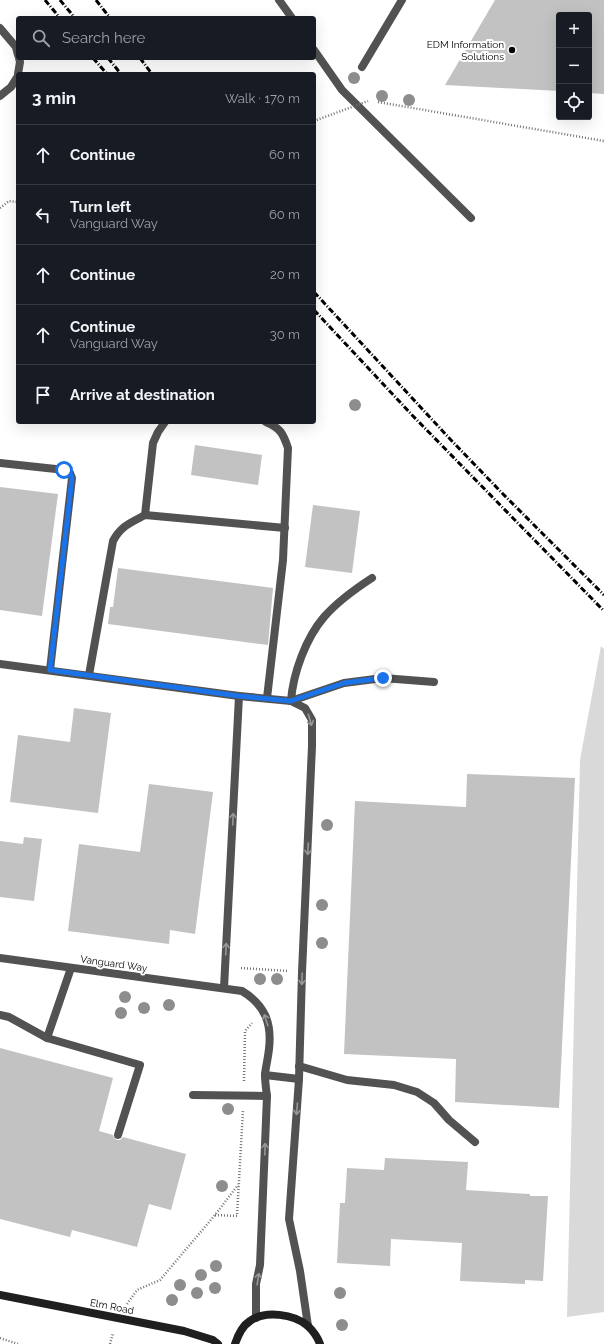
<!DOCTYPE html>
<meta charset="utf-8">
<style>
body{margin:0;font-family:Raleway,sans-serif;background:#20242c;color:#f1f3f6}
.controls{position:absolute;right:12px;top:12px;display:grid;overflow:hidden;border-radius:4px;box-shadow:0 4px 16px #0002}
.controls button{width:36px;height:36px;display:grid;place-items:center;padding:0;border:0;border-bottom:1px solid #363941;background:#171b24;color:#f1f3f6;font:20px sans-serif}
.stop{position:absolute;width:12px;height:12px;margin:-9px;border:3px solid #1a73e8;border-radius:50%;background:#fff}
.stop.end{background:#1a73e8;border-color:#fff;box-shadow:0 1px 4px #0008}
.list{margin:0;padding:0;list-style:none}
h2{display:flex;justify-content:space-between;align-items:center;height:52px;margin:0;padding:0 16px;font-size:17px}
h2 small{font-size:13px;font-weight:400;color:#9ea1a6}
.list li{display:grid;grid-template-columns:26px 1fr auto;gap:12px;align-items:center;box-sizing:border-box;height:60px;padding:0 16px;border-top:1px solid #363941}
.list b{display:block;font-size:15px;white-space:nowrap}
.list p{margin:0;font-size:13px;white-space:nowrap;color:#9ea1a6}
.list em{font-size:13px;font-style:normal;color:#9ea1a6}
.icon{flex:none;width:22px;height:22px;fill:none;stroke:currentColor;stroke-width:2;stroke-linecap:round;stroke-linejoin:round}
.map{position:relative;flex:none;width:604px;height:1344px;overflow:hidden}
.search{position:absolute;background:#171b24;box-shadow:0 4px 16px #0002;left:16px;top:16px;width:300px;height:44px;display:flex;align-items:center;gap:10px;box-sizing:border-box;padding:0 14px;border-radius:4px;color:#9ea1a6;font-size:15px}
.panel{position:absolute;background:#171b24;box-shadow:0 4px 16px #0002;left:16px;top:72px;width:300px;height:352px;border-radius:4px}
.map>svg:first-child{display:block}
.green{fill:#d9d9d9}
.building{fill:#c2c2c2}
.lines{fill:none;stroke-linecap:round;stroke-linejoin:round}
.path{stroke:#747474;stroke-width:2.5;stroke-dasharray:1 2;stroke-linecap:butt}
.lane{stroke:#525252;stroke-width:8}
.street{stroke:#525252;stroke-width:8}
.secondary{stroke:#1f1f1f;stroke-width:8}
.rail{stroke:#000;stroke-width:3;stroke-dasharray:6 2 1 2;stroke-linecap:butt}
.path-bridge{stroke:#747474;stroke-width:2.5;stroke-dasharray:1 2;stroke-linecap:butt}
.tree{fill:#8d8d8d}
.oneway{stroke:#979797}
.route{stroke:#1a73e8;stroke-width:5}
.poi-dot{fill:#000;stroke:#fff;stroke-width:1.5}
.labels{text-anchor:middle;stroke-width:4;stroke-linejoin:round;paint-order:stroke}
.poi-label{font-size:10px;fill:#000;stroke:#fff;text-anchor:end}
.street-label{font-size:10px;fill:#000;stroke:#fff}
</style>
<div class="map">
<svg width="604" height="1344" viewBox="0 0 604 1344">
<rect width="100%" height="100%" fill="#fff"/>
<path class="green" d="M 601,646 L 604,649 L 604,1312 L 567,1317 L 580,760 Z"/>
<g class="building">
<path d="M 495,0 L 604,0 L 604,94 L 589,93 L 589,15 L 559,15 L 559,91 L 445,85 Z"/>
<path d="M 195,445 L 262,455 L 258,485 L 191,475 Z"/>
<path d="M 0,487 L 58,494 L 42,616 L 0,610 Z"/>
<path d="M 313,505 L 360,511 L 352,573 L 305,567 Z"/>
<path d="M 118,568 L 273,588 L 268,645 L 108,624 L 110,607 L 113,607 Z"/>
<path d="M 74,708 L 111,713 L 98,813 L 10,802 L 18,735 L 70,742 Z"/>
<path d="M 467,774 L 575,778 L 559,1108 L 455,1102 L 456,1059 L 344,1054 L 355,801 L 466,807 Z"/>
<path d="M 149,784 L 213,792 L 195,934 L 170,930 L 169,944 L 68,931 L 79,844 L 140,852 Z"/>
<path d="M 24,837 L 42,839 L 34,901 L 0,897 L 0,841 L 23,844 Z"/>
<path d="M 0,1048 L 113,1078 L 99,1131 L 113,1135 L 114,1138 L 117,1140 L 120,1140 L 123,1137 L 186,1154 L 171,1210 L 149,1204 L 137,1247 L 72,1230 L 70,1237 L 0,1219 Z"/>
<path d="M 385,1158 L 468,1162 L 466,1190 L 530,1194 L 530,1196 L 548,1196 L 543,1281 L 525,1280 L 525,1284 L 460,1281 L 462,1243 L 391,1239 L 390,1266 L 337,1263 L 340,1203 L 345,1203 L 347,1168 L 384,1170 Z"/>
</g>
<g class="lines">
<g class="path">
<path d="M 378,102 L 604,141"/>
<path d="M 0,208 L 9,201 L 18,202"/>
<path d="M 241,968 L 288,971"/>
<path d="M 244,1081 L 245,1031 L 252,1023"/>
<path d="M 215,1215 L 237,1216 L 243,1110"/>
<path d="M 127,1304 L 137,1290 L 160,1280 L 215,1215 L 238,1185"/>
<path d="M 0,1338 L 18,1344"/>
<path d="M 110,1344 L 113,1333"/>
</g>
<g class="lane">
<path d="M 279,0 L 292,18"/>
<path d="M 314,50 L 342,90 L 471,218"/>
<path d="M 266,422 C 280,428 283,433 288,448 L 283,560 L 267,698"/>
<path d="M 0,463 L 65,470 L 70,473 L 72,478 L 50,670"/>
<path d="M 145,515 L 153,443 L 158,432 L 165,422"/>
<path d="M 372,578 C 355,589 338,601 324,617 C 306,638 293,673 291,701 L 344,683 L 383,678 L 434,682"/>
<path d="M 89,675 L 113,541 C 121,526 130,523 145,515 L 285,528"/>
<path d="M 71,968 L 47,1038 L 140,1065 L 118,1135"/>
<path d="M 0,1015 L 9,1017 L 47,1038"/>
<path d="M 299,1066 L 347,1080 L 394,1085 L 417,1092 L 434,1103 L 449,1120 L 475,1142"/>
<path d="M 193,1095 L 267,1096"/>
</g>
<g class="street">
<path d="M 0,28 L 16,47 L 18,55"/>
<path d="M 362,67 L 402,0"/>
<path d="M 18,74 L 20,62 L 19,58"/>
<path d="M 0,96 L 11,87 L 18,76"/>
<path d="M 0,664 L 239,696 L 291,701 L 305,708 L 312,720 L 312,746 L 302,972 L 299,1079 L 289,1219 L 300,1271 L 308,1326"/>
<path d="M 0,958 L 242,991 C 265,1005 272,1023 269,1049 C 268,1058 266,1066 265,1074 C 265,1082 266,1089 267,1096 L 260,1265 L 256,1284 L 256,1318"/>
<path d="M 224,988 L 239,696"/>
<path d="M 265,1075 L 299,1079"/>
</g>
<g class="secondary">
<path d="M 0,1295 L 184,1331 L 213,1340 L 218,1344"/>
<path d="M 235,1344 C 238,1335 242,1326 250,1321 C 265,1310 294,1314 308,1326 C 313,1331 318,1338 320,1344"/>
</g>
<g class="rail">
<path d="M 45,0 L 60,18"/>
<path d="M 60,0 L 75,18"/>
<path d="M 96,0 L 110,18"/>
<path d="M 93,58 L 107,74"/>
<path d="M 108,58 L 121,74"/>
<path d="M 140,58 L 152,74"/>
<path d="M 314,292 L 450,439 L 502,493 L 604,595"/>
<path d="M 314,310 L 412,415 L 604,611"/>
</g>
<path class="path-bridge" d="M 314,121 L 368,101"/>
</g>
<g class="tree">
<circle cx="354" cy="78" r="6"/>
<circle cx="382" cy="96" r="6"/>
<circle cx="409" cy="100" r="6"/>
<circle cx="355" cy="405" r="6"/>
<circle cx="327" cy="825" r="6"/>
<circle cx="322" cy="905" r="6"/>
<circle cx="322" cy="943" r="6"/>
<circle cx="260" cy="979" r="6"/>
<circle cx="277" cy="979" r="6"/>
<circle cx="125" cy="997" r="6"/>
<circle cx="169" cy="1005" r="6"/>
<circle cx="144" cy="1008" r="6"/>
<circle cx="121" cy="1013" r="6"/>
<circle cx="228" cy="1109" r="6"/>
<circle cx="222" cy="1186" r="6"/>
<circle cx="216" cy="1266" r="6"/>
<circle cx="201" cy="1275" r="6"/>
<circle cx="180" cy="1285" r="6"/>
<circle cx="215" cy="1288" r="6"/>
<circle cx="197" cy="1293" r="6"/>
<circle cx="340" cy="1293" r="6"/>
<circle cx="172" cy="1300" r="6"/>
<circle cx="342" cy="1325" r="6"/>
</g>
<defs><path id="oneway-shaft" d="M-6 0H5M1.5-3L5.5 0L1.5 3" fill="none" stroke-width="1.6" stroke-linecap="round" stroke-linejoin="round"/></defs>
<g class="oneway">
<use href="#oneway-shaft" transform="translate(310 720) rotate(74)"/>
<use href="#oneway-shaft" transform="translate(233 819) rotate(-87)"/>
<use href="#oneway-shaft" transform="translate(308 849) rotate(93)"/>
<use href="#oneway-shaft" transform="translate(226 949) rotate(-87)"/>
<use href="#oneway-shaft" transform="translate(302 979) rotate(92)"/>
<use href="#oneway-shaft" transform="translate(266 1020) rotate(-108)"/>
<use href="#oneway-shaft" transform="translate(297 1109) rotate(94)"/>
<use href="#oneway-shaft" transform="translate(265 1149) rotate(-88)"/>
<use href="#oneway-shaft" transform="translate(258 1279) rotate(-81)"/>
</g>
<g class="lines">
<path class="route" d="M 64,470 L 70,473 L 72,478 L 50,670 L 239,696 L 291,701 L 344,683 L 383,678"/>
</g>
<circle class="poi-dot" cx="512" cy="50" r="4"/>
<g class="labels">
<g class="poi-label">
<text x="504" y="48">EDM Information<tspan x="504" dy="12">Solutions</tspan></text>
</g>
<g class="street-label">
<text transform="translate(114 963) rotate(8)" y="4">Vanguard Way</text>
<text transform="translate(112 1306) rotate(11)" y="4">Elm Road</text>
</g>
</g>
</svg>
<div class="controls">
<button>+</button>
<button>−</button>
<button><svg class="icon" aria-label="locate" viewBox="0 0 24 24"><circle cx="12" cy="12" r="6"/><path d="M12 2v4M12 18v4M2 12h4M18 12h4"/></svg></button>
</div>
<div class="stop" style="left:64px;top:470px"></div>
<div class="stop end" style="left:383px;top:678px"></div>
<div class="search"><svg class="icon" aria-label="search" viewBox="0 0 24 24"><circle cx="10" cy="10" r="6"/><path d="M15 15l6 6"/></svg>Search here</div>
<section class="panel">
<h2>3 min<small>Walk · 170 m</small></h2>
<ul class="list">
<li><svg class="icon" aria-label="ahead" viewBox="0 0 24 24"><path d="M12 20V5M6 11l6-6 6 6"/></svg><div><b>Continue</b></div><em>60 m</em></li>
<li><svg class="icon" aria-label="left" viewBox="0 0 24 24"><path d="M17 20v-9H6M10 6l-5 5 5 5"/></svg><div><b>Turn left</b><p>Vanguard Way</p></div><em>60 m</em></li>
<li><svg class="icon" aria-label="ahead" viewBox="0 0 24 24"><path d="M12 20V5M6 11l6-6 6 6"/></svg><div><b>Continue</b></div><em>20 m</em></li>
<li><svg class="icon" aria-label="ahead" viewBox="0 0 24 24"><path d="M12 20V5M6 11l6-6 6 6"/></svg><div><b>Continue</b><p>Vanguard Way</p></div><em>30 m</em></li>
<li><svg class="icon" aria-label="arrive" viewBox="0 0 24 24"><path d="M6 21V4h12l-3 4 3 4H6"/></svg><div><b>Arrive at destination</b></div></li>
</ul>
</section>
</div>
